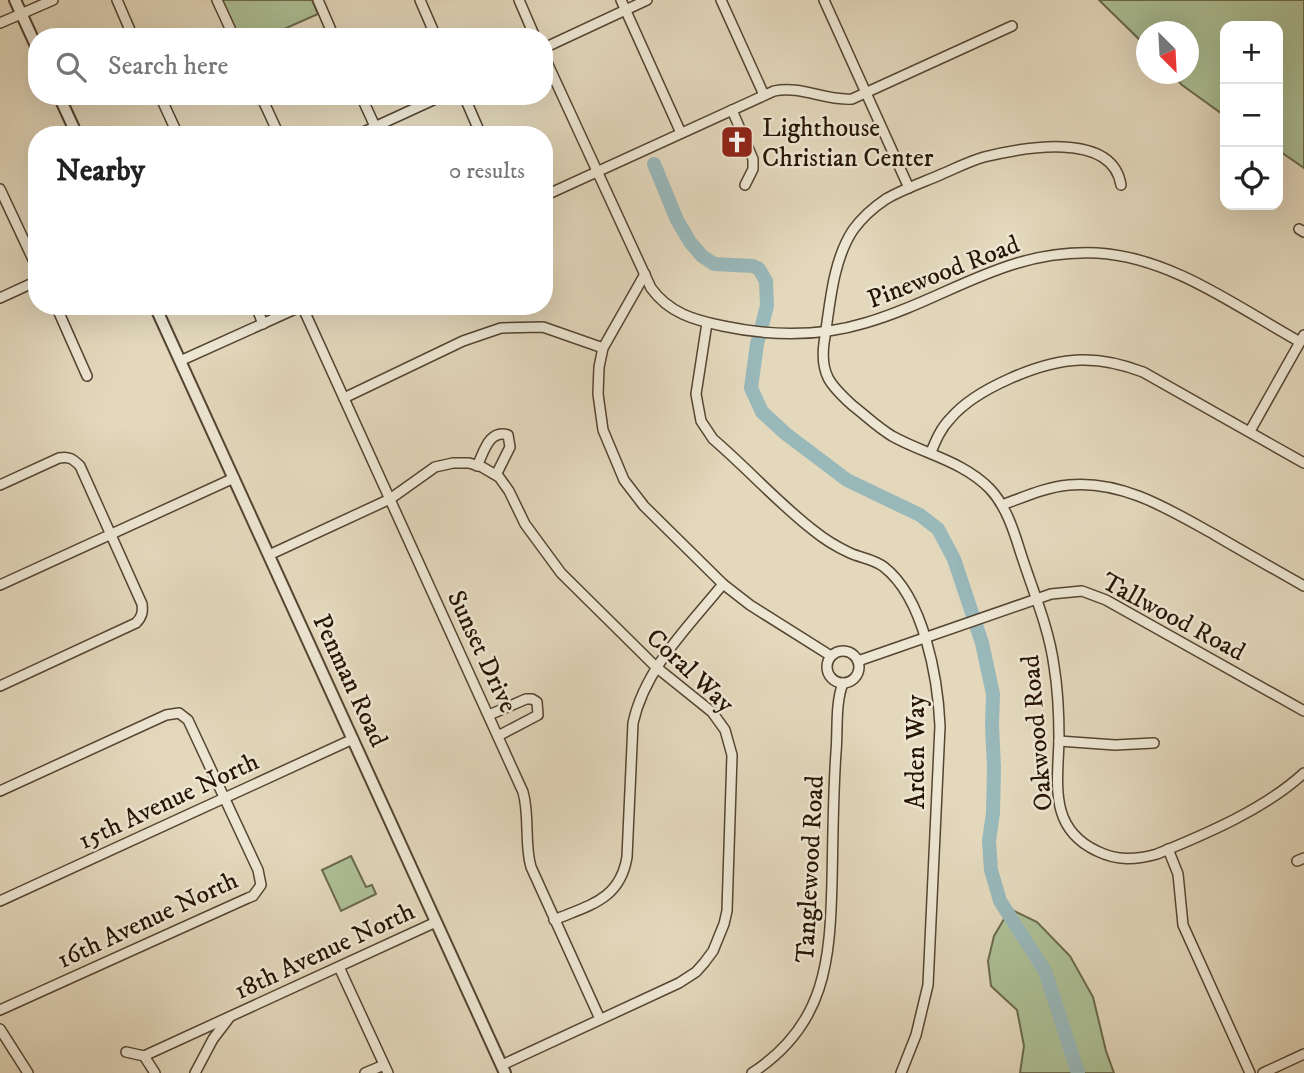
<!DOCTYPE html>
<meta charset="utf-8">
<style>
body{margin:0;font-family:"IM FELL DW Pica",serif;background:#f2f2f2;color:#222}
.controls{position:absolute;right:21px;top:21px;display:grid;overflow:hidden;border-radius:14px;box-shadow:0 7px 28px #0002}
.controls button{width:63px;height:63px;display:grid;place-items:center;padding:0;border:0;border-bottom:2px solid #e0e0e0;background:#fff;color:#222;font:35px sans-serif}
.compass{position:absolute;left:1136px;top:21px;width:63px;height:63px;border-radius:50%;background:#fff;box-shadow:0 7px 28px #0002;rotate:156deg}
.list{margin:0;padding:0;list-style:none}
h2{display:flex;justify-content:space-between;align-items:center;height:91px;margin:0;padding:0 28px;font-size:30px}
h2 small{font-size:23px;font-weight:400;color:#767676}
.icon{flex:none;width:38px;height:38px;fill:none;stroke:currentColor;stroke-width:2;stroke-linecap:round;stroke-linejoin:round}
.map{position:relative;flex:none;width:1304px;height:1073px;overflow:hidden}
.search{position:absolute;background:#fff;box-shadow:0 7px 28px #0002;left:28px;top:28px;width:525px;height:77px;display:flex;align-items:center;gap:18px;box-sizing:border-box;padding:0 24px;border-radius:28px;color:#767676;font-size:26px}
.panel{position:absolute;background:#fff;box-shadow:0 7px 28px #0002;left:28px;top:126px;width:525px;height:189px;border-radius:28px}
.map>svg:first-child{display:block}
.green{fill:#adc096;stroke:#6a6a4c;stroke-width:2}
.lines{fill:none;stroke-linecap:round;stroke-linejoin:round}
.river{stroke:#99b8ba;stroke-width:14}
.minor-casing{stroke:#554531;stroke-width:12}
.tertiary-casing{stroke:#554531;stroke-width:14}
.minor{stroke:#ede6d3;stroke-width:9}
.tertiary{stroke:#ede6d3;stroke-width:10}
.labels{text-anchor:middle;stroke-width:5;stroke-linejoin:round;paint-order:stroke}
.poi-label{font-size:26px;fill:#261403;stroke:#ede6d3;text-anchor:start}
.street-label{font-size:26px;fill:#261403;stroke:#ede6d3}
</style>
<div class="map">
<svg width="1304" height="1073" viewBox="0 0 1304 1073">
<rect width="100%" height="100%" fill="#e3d8bc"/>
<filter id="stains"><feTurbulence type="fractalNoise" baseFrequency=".00286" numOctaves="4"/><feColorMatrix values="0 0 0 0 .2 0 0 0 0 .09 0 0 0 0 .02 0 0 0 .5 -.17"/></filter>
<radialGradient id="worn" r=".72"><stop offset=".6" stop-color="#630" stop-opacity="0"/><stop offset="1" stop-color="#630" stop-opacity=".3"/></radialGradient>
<g class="green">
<path d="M 221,0 L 312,0 L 318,14 L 266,37 L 239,37 Z"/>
<path d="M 1099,0 L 1304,0 L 1304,168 L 1278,150 L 1278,26 L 1225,26 L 1225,116 L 1182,85 L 1172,74 L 1188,74 L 1188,32 L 1146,32 L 1146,46 Z"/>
<path d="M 351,856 L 366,887 L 372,885 L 376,894 L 341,911 L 322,870 Z"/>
<path d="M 1010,909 L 1037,922 L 1070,956 L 1093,997 L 1106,1051 L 1114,1073 L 1020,1073 L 1024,1046 L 1017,1010 L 991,986 L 988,961 L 994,936 Z"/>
</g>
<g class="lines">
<path class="river" d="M 654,164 L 677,220 L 690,242 L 702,256 L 714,264 L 753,266 L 759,269 L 766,281 L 767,306 L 757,344 L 751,388 L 762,412 L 786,434 L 847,480 L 920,515 L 938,529 L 954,559 L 982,643 L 993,694 L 992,725 L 994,768 L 993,813 L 989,841 L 991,870 L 1000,901 L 1045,971 L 1078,1073"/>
<defs>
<g id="minor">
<path d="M 117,0 L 133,37"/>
<path d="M 217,0 L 234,37"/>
<path d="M 318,0 L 334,37"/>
<path d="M 420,0 L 436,37"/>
<path d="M 519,0 L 535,37"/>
<path d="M 621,0 L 681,133"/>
<path d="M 721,0 L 764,95"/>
<path d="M 824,0 L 909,188"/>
<path d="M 0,23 L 53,0"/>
<path d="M 544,48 L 647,0"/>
<path d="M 544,56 L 651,288 C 669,313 694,320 723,326 C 770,336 819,337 865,323 C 948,299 1004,249 1097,253 C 1171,257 1237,307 1300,342"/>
<path d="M 160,96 L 178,135"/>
<path d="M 261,96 L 279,135"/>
<path d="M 361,96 L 379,135"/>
<path d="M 464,96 L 481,135"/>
<path d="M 732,110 L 753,159 L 753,169 L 745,185"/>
<path d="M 357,135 L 442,96"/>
<path d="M 1121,185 C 1112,130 1021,148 984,157 C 970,161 956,168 942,174 C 924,182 903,189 886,199 C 874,207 861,219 853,230 C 832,262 830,306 824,343 C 820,374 830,385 852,405 C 865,415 877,427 892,436 C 924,454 963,461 990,489 C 1006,506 1014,531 1021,554 C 1033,591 1049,628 1054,666 C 1058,690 1059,715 1059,739 C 1058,783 1048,828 1097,851 C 1117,861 1136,860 1157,854 C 1206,834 1265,809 1304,773"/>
<path d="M 0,189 L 37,268"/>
<path d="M 544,196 L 774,91 C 801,85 825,101 852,99 L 1012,26"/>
<path d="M 1299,229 L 1304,232"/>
<path d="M 645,274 L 603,348 L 599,367 L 598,394 L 603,430 L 624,480 L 644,506 L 723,584 L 750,605 L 831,656"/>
<path d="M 0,298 L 37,281"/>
<path d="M 56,306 L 87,376"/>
<path d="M 256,306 L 263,324"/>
<path d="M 707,323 L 696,394 L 701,421 L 713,439 C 747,468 778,503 813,530 C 824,539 837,547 850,553 C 861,558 874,559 884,567 C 924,598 938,679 940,726 L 928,985 L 916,1035 L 901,1073"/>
<path d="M 180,361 L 302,306 L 523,792 C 530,817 524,843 531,867 L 600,1019"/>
<path d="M 344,398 L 463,341 L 501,328 L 543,327 L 603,348"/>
<path d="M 1250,431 L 1304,335"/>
<path d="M 931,452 C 936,440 941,428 950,419 C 975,389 1041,361 1080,360 C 1103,359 1122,364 1143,372 L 1304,463"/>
<path d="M 477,466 C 484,452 489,429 508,435 L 510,447 L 496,475"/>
<path d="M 0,485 L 59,458 C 69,456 73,459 80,466 L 142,604 C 143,612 142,617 136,623 L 0,686"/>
<path d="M 1002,505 C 1024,497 1046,487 1069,485 C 1123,480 1170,510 1215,535 C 1244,552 1274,569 1304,586"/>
<path d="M 269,555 L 390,499 L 435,467 L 453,463 L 469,463 L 482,467 L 499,477 L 509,491 L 525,524 L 561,573 L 656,667 L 712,712 L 725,730 L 732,755 L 727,911 L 724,924 L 713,951 L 704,963 L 696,972 L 679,983 L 502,1065"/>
<path d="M 0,585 L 234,478"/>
<circle cx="843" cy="667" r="16"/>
<path d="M 858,661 L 1051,594 L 1082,591 L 1106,600 L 1304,711"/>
<path d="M 489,715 L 526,699 L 532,699 L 537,702 L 538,715 L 498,736"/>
<path d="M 1059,741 L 1115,745 L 1154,743"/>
<path d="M 0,791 L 166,715 L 179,713 L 188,720 L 258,870 L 261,885 L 253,896 L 248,898 L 0,1010"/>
<path d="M 1168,849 L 1178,874 L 1183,925 L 1250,1073"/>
<path d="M 1297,861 L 1304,858"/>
<path d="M 0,901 L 353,739"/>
<path d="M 554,920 C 589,905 620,900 627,857 L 633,723 C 645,668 689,626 723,584"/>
<path d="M 339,967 L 388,1073"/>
<path d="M 0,1029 L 28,1073"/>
<path d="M 126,1052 L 144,1056"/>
<path d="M 144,1056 L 436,922"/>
<path d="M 144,1056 L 155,1073"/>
<path d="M 195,1073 L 213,1039 L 229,1018"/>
<path d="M 365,1073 L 384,1065"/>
<path d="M 752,1073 C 826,1025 830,960 832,881 C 833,838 833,795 836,752 C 838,730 835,704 843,683"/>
<path d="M 1263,1073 L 1304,1054"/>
</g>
<g id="tertiary">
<path d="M 15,0 L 37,48"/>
<path d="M 59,96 L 77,135"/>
<path d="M 155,306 L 505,1073"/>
</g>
</defs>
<use href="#minor" class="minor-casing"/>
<use href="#tertiary" class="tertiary-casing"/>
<use href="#minor" class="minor"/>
<use href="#tertiary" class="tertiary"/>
</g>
<defs>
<symbol id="church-square" viewBox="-11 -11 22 22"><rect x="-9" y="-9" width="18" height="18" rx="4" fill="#8f2418" stroke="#ede6d3"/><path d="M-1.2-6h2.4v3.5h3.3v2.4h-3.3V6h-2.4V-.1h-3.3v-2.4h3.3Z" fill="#fff"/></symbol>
</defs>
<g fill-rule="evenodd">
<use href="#church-square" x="718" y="123" width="38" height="38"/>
</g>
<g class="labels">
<g class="poi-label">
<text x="762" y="136">Lighthouse<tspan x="762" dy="30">Christian Center</tspan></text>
</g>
<g class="street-label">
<text transform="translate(943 271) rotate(-21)" y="9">Pinewood Road</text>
<text transform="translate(1174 616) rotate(28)" y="9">Tallwood Road</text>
<text transform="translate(483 651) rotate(65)" y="9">Sunset Drive</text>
<text transform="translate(691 670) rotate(43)" y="9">Coral Way</text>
<text transform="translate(351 680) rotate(65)" y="9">Penman Road</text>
<text transform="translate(1036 733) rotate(-95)" y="9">Oakwood Road</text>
<text transform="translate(915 752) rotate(-90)" y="9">Arden Way</text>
<text transform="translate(168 800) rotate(-25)" y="9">15th Avenue North</text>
<text transform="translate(809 869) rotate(-87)" y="9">Tanglewood Road</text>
<text transform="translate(147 919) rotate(-25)" y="9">16th Avenue North</text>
<text transform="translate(324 950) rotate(-25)" y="9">18th Avenue North</text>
</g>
</g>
<rect width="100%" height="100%" filter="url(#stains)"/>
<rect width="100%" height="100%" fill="url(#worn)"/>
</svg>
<div class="controls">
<button>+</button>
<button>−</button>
<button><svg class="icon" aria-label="locate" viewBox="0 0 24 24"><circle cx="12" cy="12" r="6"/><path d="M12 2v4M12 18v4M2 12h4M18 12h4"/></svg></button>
</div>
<svg class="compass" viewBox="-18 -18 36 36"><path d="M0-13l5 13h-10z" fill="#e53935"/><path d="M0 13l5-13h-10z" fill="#767676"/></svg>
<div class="search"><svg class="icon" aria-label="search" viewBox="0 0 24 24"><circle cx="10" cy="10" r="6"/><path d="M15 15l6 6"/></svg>Search here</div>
<section class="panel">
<h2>Nearby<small>0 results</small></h2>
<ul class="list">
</ul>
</section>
</div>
